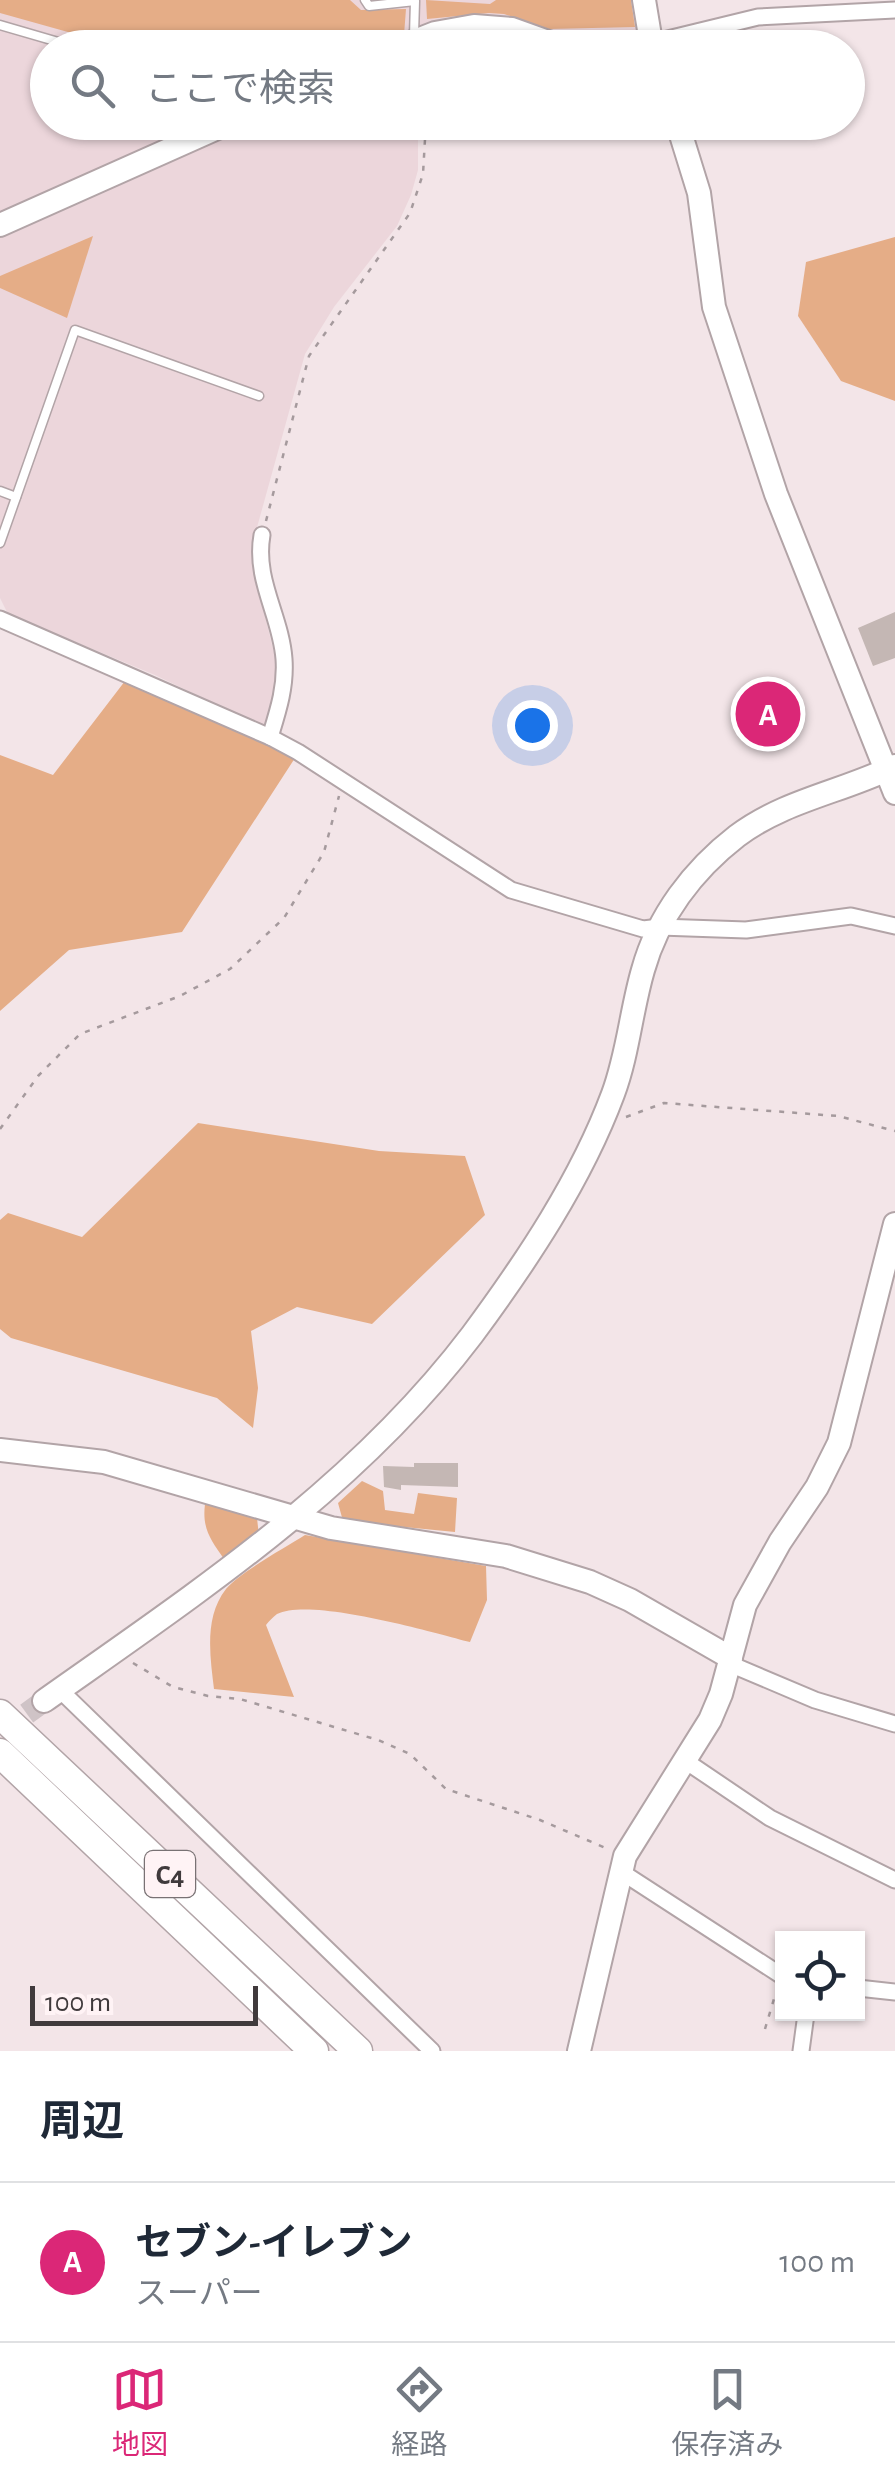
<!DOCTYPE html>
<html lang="ja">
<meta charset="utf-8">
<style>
body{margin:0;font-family:"Alegreya Sans","Noto Sans JP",sans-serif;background:#f2f2f3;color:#1f2937}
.controls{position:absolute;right:30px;bottom:30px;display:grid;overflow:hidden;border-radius:0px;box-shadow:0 2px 8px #0004}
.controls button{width:90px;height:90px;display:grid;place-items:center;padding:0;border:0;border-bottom:2px solid #e0e1e3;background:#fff;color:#1f2937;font:50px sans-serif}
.scale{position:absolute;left:30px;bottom:25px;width:228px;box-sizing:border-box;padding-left:10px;border:5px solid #403a3c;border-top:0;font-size:28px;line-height:35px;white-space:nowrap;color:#403a3c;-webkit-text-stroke:8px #fff3f5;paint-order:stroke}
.you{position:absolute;left:532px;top:725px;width:35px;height:35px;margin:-25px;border:8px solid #fff;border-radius:50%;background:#1a73e8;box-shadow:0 0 0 15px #1a73e833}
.badge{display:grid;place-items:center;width:65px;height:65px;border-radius:50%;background:#db2777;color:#fff;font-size:32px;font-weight:700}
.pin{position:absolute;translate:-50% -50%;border:5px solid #fff;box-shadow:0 2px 10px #0006}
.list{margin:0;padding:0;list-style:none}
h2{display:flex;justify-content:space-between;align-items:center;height:130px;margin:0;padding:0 40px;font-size:42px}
h2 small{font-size:32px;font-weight:400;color:#747a83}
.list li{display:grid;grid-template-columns:65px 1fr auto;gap:30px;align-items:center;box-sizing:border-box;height:160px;padding:0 40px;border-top:2px solid #e0e1e3}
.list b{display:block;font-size:38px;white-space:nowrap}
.list p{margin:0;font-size:32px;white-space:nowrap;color:#747a83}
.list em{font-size:32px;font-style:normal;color:#747a83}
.icon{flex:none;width:55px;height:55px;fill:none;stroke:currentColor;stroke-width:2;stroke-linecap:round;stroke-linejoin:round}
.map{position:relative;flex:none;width:895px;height:2051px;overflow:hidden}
.search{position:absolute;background:#fff;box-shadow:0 2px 8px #0004;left:30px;right:30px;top:30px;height:110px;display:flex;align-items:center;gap:25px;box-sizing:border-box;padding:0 35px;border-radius:55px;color:#747a83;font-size:38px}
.sheet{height:290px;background:#fff}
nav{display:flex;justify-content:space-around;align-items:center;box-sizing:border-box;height:140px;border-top:2px solid #e0e1e3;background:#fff;font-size:28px;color:#747a83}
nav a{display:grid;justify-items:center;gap:5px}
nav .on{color:#db2777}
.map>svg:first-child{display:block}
.built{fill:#ecd6db}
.green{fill:#e5ad87}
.building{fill:#c4b7b4}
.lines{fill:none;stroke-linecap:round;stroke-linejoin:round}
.secondary-tunnel{stroke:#cfc3c6;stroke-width:22;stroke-dasharray:22 11;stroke-linecap:butt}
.lane-casing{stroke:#b2a4a7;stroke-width:11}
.street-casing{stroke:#b2a4a7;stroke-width:19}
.secondary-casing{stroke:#b2a4a7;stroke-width:26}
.highway-casing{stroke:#b2a4a7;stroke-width:31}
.path{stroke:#a59a9d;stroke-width:2.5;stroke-dasharray:5 8;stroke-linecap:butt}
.lane{stroke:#fff;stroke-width:8}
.street{stroke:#fff;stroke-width:15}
.secondary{stroke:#fff;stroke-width:22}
.highway{stroke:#fff;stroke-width:28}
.labels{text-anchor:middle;stroke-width:8;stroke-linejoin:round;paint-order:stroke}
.shield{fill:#fff3f5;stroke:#797274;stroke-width:2.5}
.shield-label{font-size:28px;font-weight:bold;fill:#403a3c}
</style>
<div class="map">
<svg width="895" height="2051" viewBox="0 0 895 2051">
<rect width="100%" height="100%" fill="#f3e5e8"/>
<path class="built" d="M 0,0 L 636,0 L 642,28 L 634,35 L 551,34 L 428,27 L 409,28 L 410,47 L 48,48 L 48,122 L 418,123 L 418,170 L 411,195 L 397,226 L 334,307 L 305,354 L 256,531 L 253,566 L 275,657 L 277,682 L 269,723 L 263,727 L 155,675 L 8,614 L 0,598 Z"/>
<g class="green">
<path d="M 0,0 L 350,0 L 361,10 L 406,9 L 404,35 L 372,47 L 125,48 L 0,13 Z"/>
<path d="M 426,0 L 490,4 L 496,0 L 631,0 L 635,27 L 549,29 L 504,14 L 489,13 L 427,19 Z"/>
<path d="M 93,236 L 67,318 L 0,288 L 0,276 Z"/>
<path d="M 895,237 L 895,401 L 841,381 L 798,316 L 806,262 Z"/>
<path d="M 125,681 L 295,758 L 182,932 L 69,950 L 0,1011 L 0,755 L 53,775 Z"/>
<path d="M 198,1123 L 379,1151 L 465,1156 L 485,1215 L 372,1324 L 297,1307 L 251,1331 L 258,1388 L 253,1428 L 217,1398 L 11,1338 L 0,1329 L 0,1220 L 8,1213 L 82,1237 Z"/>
<path d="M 362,1481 L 383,1491 L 385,1510 L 414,1514 L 418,1493 L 457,1498 L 455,1532 L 343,1521 L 338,1503 Z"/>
<path d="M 205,1504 L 257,1518 L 259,1536 L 224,1559 C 210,1539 202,1528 205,1504 Z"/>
<path d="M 305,1535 L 486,1566 L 487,1600 L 470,1642 C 431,1632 311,1597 277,1614 C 273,1617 269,1621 266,1625 L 294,1697 L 214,1689 C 210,1656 204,1617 226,1589 C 239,1573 286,1547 305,1535 Z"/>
</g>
<g class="building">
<path d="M 895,612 L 895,658 L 873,666 L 858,628 Z"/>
<path d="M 784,694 L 792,721 L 753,735 L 744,707 Z"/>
<path d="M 414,1463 L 458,1463 L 458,1487 L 401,1485 L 401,1490 L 384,1487 L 383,1466 L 414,1467 Z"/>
</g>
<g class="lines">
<path class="secondary-tunnel" d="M 0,1733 L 44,1701"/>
<defs>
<g id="lane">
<path d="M 365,0 L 369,6 L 415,1 L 414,35"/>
<path d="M 0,25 L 79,48"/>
<path d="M 0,491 L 16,497"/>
<path d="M 0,543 L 75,330 L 259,396"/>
</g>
<g id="street">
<path d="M 651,43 L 758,17 L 895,10"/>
<path d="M 262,535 C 254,580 281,616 284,659 C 286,687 278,711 270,737"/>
<path d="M 0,619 L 270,737 L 298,752 L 511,890 L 643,929 L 660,927 L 746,930 L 851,916 L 895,926"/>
<path d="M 730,1664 L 815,1700 L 895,1724"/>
<path d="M 60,1690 L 432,2051"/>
<path d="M 687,1762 L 770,1818 L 895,1880"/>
<path d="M 620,1871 L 782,1976"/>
<path d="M 858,1988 L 895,1992"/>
<path d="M 801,2051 L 806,2014"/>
</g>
<g id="secondary">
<path d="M 644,0 L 652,48"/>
<path d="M 397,48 L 435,33 L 474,26 L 512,29 L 551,43 L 651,43"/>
<path d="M 677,122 L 699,193 L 714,307 L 776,494 L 895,793"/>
<path d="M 0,225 L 231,122"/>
<path d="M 0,1450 L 104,1462 L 331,1528 L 506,1556 L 590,1582 L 630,1600 L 731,1658"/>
<path d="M 44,1701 C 198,1592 356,1488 472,1335 C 526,1262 581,1180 613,1094 C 628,1054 631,1011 643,970 C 658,916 693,870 737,836 C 785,800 842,792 895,766"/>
<path d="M 579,2051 L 625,1856 L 710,1720 L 721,1694 L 745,1605 L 780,1542 L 817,1487 L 839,1443 L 895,1224"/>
</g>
<g id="highway">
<path d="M 0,1714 L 358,2051"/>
<path d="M 0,1753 L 314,2051"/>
</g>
</defs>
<use href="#lane" class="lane-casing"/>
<use href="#street" class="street-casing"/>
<use href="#secondary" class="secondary-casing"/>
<use href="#highway" class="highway-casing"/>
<g class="path">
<path d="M 266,521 L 309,356 L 410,213 L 423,174 L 426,122"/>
<path d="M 626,1117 L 664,1103 L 838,1116 L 895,1131"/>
<path d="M 0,1129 L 38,1076 L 80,1034 L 180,996 L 230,969 L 284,918 L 324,852 L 339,796"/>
<path d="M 133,1663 L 173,1687 L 208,1696 L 240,1699 L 378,1740 L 410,1754 L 446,1789 L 540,1820 L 608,1849"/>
<path d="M 765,2029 L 776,1992"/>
</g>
<use href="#lane" class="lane"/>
<use href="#street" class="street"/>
<use href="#secondary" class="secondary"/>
<use href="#highway" class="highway"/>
</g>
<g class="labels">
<rect class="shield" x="145" y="1851" width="50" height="46" rx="8"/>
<g class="shield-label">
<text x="170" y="1884">C4</text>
</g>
</g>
</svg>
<div class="controls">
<button><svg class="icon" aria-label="locate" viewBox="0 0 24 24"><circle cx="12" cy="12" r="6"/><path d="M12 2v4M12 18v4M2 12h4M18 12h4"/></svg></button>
</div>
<div class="scale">100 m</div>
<div class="you"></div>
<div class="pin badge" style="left:768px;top:714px">A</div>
<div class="search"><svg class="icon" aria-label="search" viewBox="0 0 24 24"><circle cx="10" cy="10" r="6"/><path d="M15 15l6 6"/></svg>ここで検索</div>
</div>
<section class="sheet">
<h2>周辺<small></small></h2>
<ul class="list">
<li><span class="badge">A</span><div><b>セブン-イレブン</b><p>スーパー</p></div><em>100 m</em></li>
</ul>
</section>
<nav>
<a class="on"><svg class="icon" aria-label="map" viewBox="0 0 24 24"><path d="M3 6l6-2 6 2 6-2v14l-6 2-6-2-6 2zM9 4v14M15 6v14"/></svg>地図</a>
<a><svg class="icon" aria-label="directions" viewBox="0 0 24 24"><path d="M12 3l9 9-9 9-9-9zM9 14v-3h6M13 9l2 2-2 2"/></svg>経路</a>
<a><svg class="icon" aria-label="saved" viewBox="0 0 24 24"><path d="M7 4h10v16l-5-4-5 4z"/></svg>保存済み</a>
</nav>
